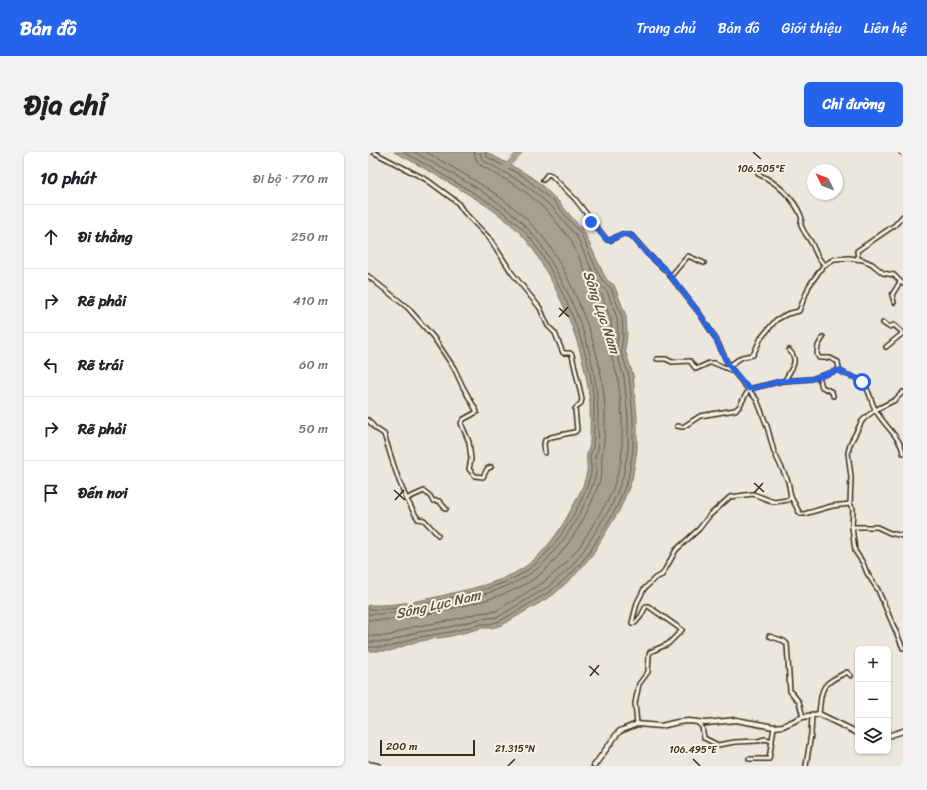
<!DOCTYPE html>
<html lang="vi">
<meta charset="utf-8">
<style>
body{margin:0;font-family:Sriracha,sans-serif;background:#f2f2f2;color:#202124}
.controls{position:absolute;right:12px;bottom:12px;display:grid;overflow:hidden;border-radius:6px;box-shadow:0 1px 3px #0004}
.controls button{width:36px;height:36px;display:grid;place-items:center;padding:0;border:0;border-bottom:1px solid #e0e0e0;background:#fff;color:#202124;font:20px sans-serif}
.compass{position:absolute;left:439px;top:12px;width:36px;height:36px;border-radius:50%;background:#fff;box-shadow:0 1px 3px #0004;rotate:312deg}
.scale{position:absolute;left:12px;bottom:10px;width:95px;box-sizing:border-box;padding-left:4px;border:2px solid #3b2a1e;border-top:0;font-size:11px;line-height:14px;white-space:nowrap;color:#3b2a1e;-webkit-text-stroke:3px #f7f3e8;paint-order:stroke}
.stop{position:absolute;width:12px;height:12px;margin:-9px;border:3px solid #2563eb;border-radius:50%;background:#fff}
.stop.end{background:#2563eb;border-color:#fff;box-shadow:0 1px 4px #0008}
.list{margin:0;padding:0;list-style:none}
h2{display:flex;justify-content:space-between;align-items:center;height:52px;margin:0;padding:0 16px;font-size:17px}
h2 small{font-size:13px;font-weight:400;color:#757577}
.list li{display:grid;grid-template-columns:26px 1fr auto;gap:12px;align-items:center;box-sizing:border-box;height:64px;padding:0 16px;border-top:1px solid #e0e0e0}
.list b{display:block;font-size:15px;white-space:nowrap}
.list em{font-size:13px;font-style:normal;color:#757577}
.icon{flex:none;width:22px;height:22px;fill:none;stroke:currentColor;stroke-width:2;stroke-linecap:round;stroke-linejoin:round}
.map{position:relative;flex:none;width:535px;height:614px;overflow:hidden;border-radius:6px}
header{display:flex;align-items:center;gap:24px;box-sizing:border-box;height:56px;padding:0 20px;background:#2563eb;color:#fff}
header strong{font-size:19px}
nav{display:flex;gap:22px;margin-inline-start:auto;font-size:14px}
.intro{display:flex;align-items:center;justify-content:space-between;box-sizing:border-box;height:96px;padding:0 24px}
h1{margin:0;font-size:28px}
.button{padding:10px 18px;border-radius:6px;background:#2563eb;color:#fff;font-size:14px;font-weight:700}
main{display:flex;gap:24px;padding:0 24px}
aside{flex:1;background:#fff;border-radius:6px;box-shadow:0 1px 3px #0004}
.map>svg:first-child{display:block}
.water{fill:#a89f93;stroke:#7c7064}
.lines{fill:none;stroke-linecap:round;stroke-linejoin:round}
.shore{stroke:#67594d;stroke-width:1}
.river{stroke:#a89f93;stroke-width:5.5}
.street-casing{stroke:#3b2a1e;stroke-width:6}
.secondary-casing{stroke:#3b2a1e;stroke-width:7}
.street{stroke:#f7f3e8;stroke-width:3}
.secondary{stroke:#f7f3e8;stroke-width:4}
.route{stroke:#2563eb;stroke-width:5}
.ticks{fill:none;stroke:#3b2a1e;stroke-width:1.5}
.labels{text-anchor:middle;stroke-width:4;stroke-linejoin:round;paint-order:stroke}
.water-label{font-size:14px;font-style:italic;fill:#615347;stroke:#f7f3e8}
.ticks-label{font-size:10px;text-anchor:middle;fill:#3b2a1e;stroke:#f7f3e8;stroke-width:4;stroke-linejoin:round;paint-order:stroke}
</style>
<header>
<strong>Bản đồ</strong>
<nav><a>Trang chủ</a><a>Bản đồ</a><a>Giới thiệu</a><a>Liên hệ</a></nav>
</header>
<div class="intro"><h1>Địa chỉ</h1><a class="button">Chỉ đường</a></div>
<main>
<aside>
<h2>10 phút<small>Đi bộ · 770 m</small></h2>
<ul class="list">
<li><svg class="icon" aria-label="ahead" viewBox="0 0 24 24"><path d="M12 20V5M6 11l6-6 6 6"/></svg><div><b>Đi thẳng</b></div><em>250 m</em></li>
<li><svg class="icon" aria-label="right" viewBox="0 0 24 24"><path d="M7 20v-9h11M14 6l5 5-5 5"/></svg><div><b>Rẽ phải</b></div><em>410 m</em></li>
<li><svg class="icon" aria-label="left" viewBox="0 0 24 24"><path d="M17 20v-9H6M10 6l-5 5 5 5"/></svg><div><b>Rẽ trái</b></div><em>60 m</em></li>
<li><svg class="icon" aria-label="right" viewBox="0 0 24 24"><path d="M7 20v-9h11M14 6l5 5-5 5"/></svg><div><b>Rẽ phải</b></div><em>50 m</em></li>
<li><svg class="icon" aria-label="arrive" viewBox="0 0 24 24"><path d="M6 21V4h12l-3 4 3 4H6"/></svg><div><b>Đến nơi</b></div></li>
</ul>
</aside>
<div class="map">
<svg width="535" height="614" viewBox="0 0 535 614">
<rect width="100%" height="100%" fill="#ece7dc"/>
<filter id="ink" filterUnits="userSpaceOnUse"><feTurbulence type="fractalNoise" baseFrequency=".025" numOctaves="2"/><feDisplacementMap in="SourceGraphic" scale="8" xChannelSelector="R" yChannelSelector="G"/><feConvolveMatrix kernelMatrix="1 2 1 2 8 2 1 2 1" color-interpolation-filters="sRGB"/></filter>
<g filter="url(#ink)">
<path class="water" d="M 26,0 L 118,0 L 157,21 L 170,30 L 191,50 L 216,80 L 235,121 L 239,128 L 246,133 L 258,164 L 259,183 L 257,198 L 265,223 L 269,265 L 269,298 L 264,328 L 252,357 L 224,403 L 208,422 L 185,443 L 134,473 L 123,476 L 114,476 L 83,484 L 47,490 L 22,499 L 2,499 L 0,498 L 0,453 C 29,454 57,448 85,441 C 111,435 140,428 161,412 C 176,400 189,383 198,367 C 206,352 216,336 219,320 C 220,314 218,308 219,303 C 219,300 220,298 221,296 C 223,290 222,260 222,252 C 218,208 203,166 183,128 C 175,115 169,102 160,90 C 139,64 108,47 80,30 C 62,20 45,9 26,0 Z"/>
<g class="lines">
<g class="shore">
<path d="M 0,457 C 28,459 55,452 82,446 C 109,440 143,432 165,414 C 190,393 215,353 223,321 C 224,315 222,310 222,304 C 222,301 225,298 225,294 C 226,281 226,267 226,253 C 224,201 194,129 163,87 C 142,60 109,43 80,26 C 65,17 51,8 35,0"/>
<path d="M 0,462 C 28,463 55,457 82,451 C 111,444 141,437 166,419 C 176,412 184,401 192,392 C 205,376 224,341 228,321 C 229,315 227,309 227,304 C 228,301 230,299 230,297 C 231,290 230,281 230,273 C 231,220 216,171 191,124 C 183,110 176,95 165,83 C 135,46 87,24 46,0"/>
<path d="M 0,468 C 30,469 58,463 86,456 C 115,449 146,442 170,424 C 198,402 224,358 233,324 C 235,318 233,310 234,304 C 242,258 234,210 217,167 C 206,138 190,101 169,78 C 139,44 97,23 58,0"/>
<path d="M 0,484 L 20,484 L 44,475 L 80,469 L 111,461 L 128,459 L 176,430 L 197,412 L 212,394 L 239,350 L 245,337 L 253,310 L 254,297 L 254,266 L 250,226 L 242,200 L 244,183 L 243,168 L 234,143 L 227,137 L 221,128 L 203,88 L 180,60 L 160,42 L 149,34 L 112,13 L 108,7 L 106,0"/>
<path d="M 0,490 L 21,490 L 45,481 L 81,475 L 112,467 L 130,465 L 180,435 L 202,416 L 216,398 L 244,353 L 255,325 L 260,298 L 260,266 L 256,225 L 248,199 L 250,183 L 249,166 L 239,139 L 233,134 L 227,125 L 209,85 L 185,56 L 164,38 L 152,29 L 116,9 L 113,5 L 112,0"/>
<path d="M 0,495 L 22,495 L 46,486 L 82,480 L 114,472 L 122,472 L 132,469 L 183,439 L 205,420 L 221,401 L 249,355 L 260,327 L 265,298 L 265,265 L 261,224 L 253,199 L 255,183 L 254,165 L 243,136 L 236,130 L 231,123 L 213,82 L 188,52 L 167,34 L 155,24 L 119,5 L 117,0"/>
</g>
<path class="river" d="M 136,17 L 152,0"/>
<defs>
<g id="street">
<path d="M 5,0 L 59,28 L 89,50 L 96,60 L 122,87 L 144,121 L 172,156 L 180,174 L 187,181 L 195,201 L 202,201 L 204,203 L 214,247 L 213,251 L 207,257 L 209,278 L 207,280 L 183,285 L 177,288 L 176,292 L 177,301"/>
<path d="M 533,0 L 535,1"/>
<path d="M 390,22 C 408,30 426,46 433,64 C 435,68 432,70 433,73 C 435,80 441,86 444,92 C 448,100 449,107 457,113"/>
<path d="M 175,28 L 180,22 L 183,23 L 207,47 L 239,88 L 243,88 L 254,82 L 260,82 L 264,84 L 279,101 L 299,120 L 332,162 L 348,187 L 361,214 L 389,248 L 399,274 L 406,300 L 420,329 L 423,345 L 431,360 L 433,362 L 436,362 L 464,354 L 482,352 L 485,357 L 484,375 L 487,399 L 495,411 L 499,421 L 510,438 L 535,496"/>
<path d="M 490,106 L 489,99 L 527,73 L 535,64"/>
<path d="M 0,124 L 40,156 L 66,186 L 86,216 L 95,235 L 109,260 L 96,267 L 93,271 L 101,290 L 103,307 L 101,317 L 107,324 L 115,325 L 119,317 L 123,315"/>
<path d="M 303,124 L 320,104 L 336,111"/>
<path d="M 526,150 L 524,143 L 532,130"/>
<path d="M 515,171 L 521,175 L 526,173 L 535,181"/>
<path d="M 455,185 L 450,194 L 449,202 L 451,206 L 462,206 L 470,210 L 471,218"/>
<path d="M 518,195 L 535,181"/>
<path d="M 289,207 L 298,207 L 304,210 L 322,209 L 328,217 L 341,211 L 346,211 L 365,219"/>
<path d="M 361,214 L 374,205 L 385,203 L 393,186 L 408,168 L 419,162 L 431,159 L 441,134 L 455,114 L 466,107 L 481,106 L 495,108 L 504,112 L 515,121 L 526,123 L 535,132"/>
<path d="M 451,225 L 454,235 L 464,240 L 465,244"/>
<path d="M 417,229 C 421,218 433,210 421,198"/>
<path d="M 0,268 L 7,276 L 16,282 C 25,311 33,341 50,367 L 56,368 L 70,383"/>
<path d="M 309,274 L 315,275 L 332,264 L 367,258 L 371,255 L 381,237 L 414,229 L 443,227 L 471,218 C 478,224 488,224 495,231 C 502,238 502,248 507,257 C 514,272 533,285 535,301"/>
<path d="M 38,347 L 56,339 L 62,344 L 65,349 L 71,349 L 78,357"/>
<path d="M 482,352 L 483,325 L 480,301 L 482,292 L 494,269 L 498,265 L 507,258 L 527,248 L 535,240"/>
<path d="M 484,375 L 509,375 L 522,381 L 535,384"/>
<path d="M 401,484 L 416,489 L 419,492 L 422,539 L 431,550 L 435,565"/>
<path d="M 451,562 C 454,533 453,533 479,520 L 483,524"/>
<path d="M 329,570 L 334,575 L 336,586 L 350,593 L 367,590 L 390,589 L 397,587 L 404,589"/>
<path d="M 269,572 L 267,551 L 271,532 L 280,520 L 281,503 L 282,500 L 300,492 L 314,478 L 280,454 L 278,454 L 273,464 L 267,471 L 264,471 L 269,451 L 276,437 L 287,426 L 294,423 L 308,398 L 331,377 L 341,364 L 362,345 L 385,342 L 406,350 L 420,348 L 423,345"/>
<path d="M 381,607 L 401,607 L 406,575"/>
<path d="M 438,614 L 443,582 L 444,562"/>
</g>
<g id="secondary">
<path d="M 520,584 L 535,579"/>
<path d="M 0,612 L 10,614"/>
<path d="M 226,614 L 249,582 L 252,579 L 269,572 L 293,574 L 310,570 L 321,569 L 338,571 L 368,568 L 406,575 L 415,574 L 435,565 L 451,562 L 490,581"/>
</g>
</defs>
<use href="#street" class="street-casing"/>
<use href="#secondary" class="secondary-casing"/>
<use href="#street" class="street"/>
<use href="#secondary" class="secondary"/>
</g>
</g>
<g class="lines" filter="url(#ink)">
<path class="route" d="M 223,70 L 239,88 L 243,88 L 254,82 L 263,83 L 279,102 L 297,117 L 332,162 L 346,184 L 361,214 L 381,237 L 414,229 L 443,227 L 471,218 C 478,224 487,224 494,230"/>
</g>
<path class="ticks" d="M 385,0 L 393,7M 191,156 L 201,165M 191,165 L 200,155M 386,331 L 396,340M 26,338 L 37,348M 386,341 L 395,331M 27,348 L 36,338M 221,514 L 231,523M 222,524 L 231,513M 325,607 L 332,614M 140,614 L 147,607"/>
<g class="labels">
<g class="water-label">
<text transform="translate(234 160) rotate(71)" y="5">Sông Lục Nam</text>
<text transform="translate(70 452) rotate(-13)" y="5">Sông Lục Nam</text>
</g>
</g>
<g class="ticks-label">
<text x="393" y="20">106.505°E</text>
<text x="147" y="600">21.315°N</text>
<text x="325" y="601">106.495°E</text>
</g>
</svg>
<div class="controls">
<button>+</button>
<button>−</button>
<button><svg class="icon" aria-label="layers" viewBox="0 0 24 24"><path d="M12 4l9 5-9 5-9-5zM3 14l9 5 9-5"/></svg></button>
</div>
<svg class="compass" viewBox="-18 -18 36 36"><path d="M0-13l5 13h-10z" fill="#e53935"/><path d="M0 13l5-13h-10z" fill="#757577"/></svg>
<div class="scale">200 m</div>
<div class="stop" style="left:494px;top:230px"></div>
<div class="stop end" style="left:223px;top:70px"></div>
</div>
</main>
